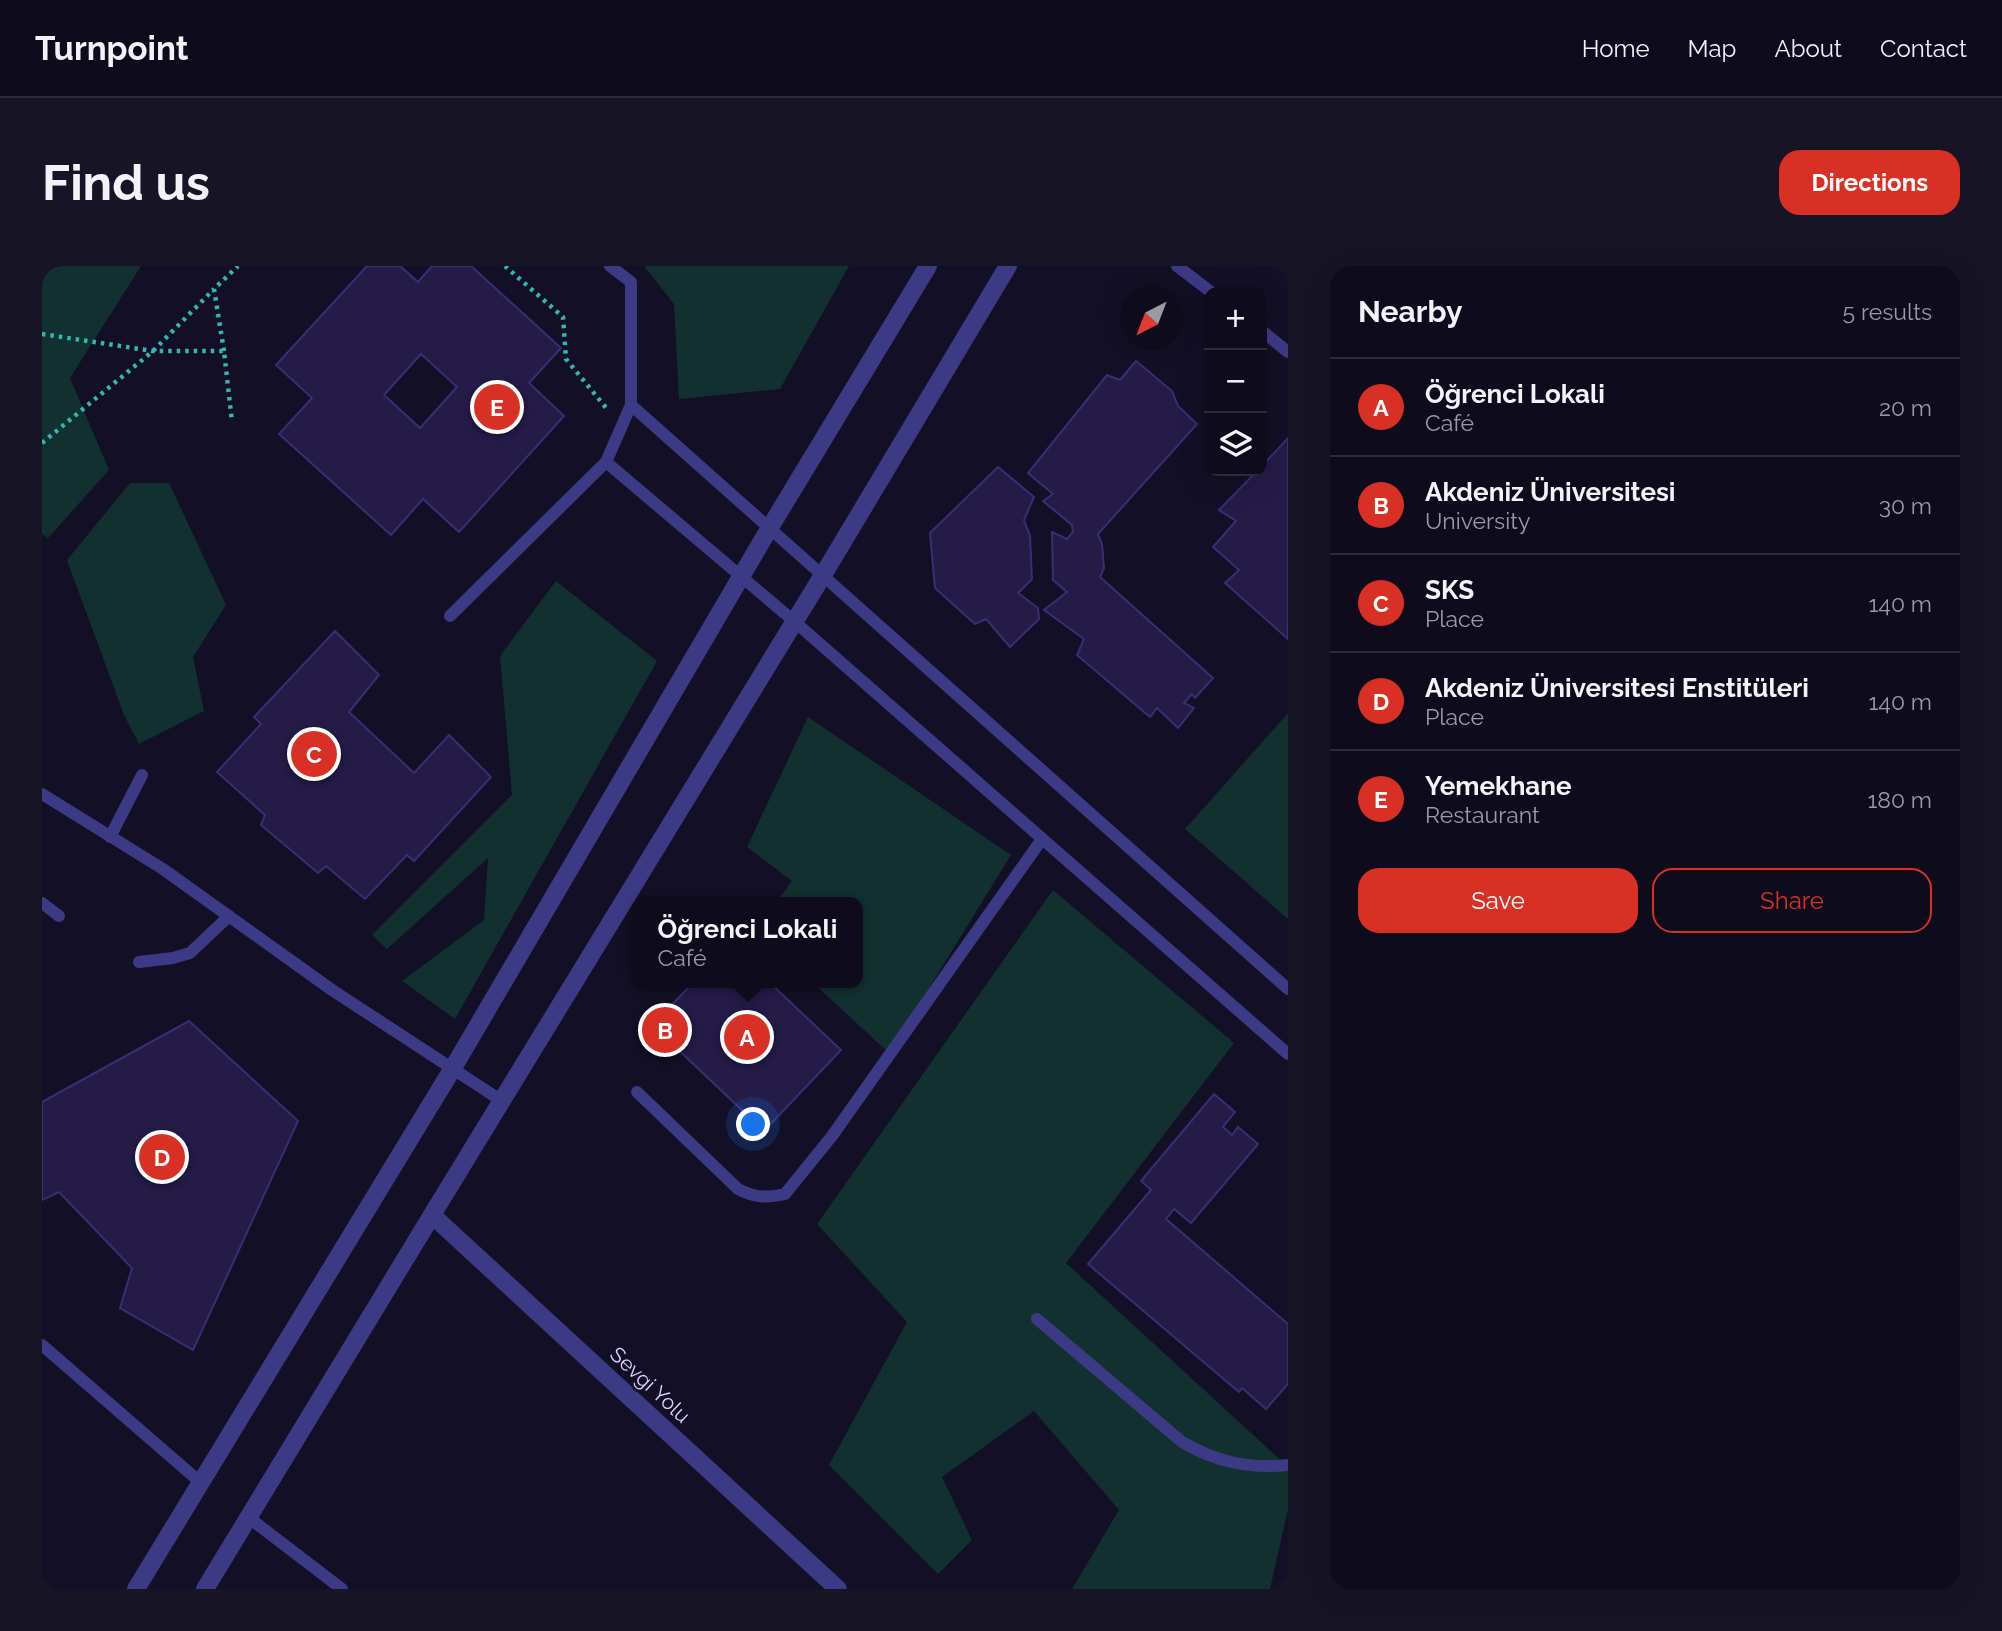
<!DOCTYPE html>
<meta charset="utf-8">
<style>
body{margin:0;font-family:Raleway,sans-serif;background:#171425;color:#f1f3f6}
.controls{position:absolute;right:21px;top:21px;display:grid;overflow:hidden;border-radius:14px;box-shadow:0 7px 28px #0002}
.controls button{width:63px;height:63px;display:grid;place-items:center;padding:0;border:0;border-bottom:2px solid #2e2b3b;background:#0e0b1c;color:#f1f3f6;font:35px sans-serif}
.compass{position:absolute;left:1078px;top:21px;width:63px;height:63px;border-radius:50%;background:#0e0b1c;box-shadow:0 7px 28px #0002;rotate:222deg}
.you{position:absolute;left:712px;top:859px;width:24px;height:24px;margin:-18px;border:5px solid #fff;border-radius:50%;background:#1a73e8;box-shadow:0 0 0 10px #1a73e833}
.badge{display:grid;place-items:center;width:46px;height:46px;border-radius:50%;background:#d93025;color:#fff;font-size:23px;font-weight:700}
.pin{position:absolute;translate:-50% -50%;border:4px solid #fff;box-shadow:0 2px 7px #0006}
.popup{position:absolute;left:590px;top:631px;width:231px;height:91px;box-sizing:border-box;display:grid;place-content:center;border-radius:14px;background:#0e0b1c;filter:drop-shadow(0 2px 5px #0005);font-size:23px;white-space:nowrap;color:#9b9ba3}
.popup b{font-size:26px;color:#f1f3f6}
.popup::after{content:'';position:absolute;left:50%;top:100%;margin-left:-14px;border:14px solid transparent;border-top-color:#0e0b1c}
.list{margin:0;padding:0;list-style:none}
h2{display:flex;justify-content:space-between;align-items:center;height:91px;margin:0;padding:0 28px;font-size:30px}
h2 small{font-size:23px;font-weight:400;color:#9b9ba3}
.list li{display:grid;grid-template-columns:46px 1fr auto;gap:21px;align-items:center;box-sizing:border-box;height:98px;padding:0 28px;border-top:2px solid #2e2b3b}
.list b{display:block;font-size:26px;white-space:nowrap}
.list p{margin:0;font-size:23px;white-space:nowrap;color:#9b9ba3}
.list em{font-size:23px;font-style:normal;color:#9b9ba3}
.actions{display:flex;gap:14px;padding:21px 28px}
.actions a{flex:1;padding:16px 0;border:2px solid #d93025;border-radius:21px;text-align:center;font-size:24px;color:#d93025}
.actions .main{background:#d93025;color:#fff}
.icon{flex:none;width:38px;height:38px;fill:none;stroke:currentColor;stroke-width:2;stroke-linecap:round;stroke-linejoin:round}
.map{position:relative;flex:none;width:1246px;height:1323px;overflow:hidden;border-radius:21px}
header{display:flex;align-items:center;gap:42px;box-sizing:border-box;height:98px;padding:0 35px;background:#0e0b1c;border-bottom:2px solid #2e2b3b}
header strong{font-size:33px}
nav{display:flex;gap:38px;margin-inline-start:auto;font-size:24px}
.intro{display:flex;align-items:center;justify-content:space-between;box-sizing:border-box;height:168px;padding:0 42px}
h1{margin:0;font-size:49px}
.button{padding:18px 32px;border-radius:21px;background:#d93025;color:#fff;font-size:24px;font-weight:700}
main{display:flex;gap:42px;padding:0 42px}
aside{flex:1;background:#0e0b1c;border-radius:21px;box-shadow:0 7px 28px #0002}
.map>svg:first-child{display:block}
.green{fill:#12302f}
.building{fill:#241b47;stroke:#3b2d73;stroke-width:2;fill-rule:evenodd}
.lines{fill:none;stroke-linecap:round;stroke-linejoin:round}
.path{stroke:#2fb8b0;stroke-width:4.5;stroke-dasharray:3.5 5;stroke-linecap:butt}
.service{stroke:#3d3a85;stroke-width:12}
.pedestrian{stroke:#3d3a85;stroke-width:18}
.minor{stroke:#3d3a85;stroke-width:18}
.labels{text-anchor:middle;stroke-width:6;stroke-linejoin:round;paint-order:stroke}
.street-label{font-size:21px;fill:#d9d4ff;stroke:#130f26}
</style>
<header>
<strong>Turnpoint</strong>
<nav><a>Home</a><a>Map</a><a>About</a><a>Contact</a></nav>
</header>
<div class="intro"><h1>Find us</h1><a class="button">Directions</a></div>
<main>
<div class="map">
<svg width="1246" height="1323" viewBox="0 0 1246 1323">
<rect width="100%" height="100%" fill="#130f26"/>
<g class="green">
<path d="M 0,0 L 99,0 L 28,112 L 67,204 L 6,272 L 0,268 Z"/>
<path d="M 602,0 L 807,0 L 738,123 L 637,133 L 632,38 Z"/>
<path d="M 88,217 L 127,217 L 184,339 L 151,391 L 162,445 L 97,478 L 82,449 L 25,294 Z"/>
<path d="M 514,315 L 615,395 L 413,753 L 360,715 L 442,654 L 446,592 L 345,683 L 330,669 L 470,529 L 458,390 Z"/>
<path d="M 1246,447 L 1246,653 L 1143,563 Z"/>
<path d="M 766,451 L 969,589 L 847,787 L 771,717 L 815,717 L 815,636 L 734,636 L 750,615 L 705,581 Z"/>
<path d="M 1011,624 L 1192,777 L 1024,997 L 1246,1201 L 1246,1243 L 1228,1323 L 1030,1323 L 1077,1244 L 992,1145 L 900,1211 L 930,1274 L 896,1308 L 787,1199 L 865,1056 L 775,958 Z"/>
</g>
<g class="building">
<path d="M 325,0 L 358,0 L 376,16 L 390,0 L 429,0 L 519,82 L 487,117 L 522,150 L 417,266 L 381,233 L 349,269 L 237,168 L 270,132 L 234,99 ZM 379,88 L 415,121 L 378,162 L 342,129 Z"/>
<path d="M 1094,95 L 1130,125 L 1136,140 L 1155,158 L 1056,268 L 1060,278 L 1062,302 L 1058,311 L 1171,412 L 1153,432 L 1150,428 L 1142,437 L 1152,442 L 1136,462 L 1115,442 L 1108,451 L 1035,389 L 1042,373 L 1002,344 L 1025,326 L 1011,314 L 1010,266 L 1025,273 L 1031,266 L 1030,259 L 1001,235 L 1011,228 L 986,207 L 1065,109 L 1078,114 Z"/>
<path d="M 1246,172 L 1246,373 L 1183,317 L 1197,304 L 1171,281 L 1194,255 L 1177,244 L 1215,205 L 1220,205 L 1220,200 Z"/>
<path d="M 956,201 L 992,231 L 982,254 L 988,270 L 990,313 L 976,327 L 996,342 L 997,353 L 968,381 L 944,353 L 933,358 L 893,322 L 888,267 Z"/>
<path d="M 293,365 L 337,409 L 307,446 L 372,507 L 407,469 L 449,511 L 372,595 L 365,589 L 323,633 L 284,600 L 276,607 L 219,559 L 223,549 L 175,506 L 219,458 L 212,451 Z"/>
<path d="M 651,717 L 728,717 L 799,784 L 722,865 L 610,759 Z"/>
<path d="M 147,755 L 256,855 L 151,1084 L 78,1042 L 90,1002 L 17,926 L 0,934 L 0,836 Z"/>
<path d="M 1172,828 L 1193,846 L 1181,861 L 1190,869 L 1196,861 L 1216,878 L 1149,957 L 1132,943 L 1124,953 L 1246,1058 L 1246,1118 L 1224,1143 L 1200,1122 L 1197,1126 L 1046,998 L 1109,924 L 1099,915 Z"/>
</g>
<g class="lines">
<g class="path">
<path d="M 463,0 L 521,51 L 524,93 L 565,143"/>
<path d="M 0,68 L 111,85 L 182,85 L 190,156"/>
<path d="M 182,85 L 172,23 L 196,0"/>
<path d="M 0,177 L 111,85 L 172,23"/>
</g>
<g class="service">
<path d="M 1135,0 L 1169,26"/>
<path d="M 1220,65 L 1246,86"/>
<path d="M 589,139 L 1246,723"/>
<path d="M 564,196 L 753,356 L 1246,788"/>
<path d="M 408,350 L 564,196 L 589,139 L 589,16 L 568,0"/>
<path d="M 0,528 L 121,603 L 290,724 L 460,835"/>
<path d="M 68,571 L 100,509"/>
<path d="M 0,637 L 17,650"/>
<path d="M 97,696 L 131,692 L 148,687 L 187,650"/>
<path d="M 595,826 L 696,923 C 713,932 725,932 743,928 L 790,870 L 1000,573"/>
<path d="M 995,1053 L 1140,1176 C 1174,1196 1207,1203 1246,1199"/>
<path d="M 0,1079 L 158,1216"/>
<path d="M 206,1251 L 300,1323"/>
</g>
<path class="pedestrian" d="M 390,949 L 796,1323"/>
<g class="minor">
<path d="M 94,1323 L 411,802 L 727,263 L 886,0"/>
<path d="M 163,1323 L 390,949 L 781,309 L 966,0"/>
</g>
</g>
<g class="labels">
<g class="street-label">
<text transform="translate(608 1119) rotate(43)" y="7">Sevgi Yolu</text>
</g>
</g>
</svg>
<div class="controls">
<button>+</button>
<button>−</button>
<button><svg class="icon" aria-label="layers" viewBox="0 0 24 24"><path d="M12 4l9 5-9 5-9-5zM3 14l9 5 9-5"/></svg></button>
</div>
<svg class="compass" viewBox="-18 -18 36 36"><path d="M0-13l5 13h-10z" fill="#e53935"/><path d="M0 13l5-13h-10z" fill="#9b9ba3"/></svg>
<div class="you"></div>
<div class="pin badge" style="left:705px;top:771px">A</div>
<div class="popup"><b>Öğrenci Lokali</b>Café</div>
<div class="pin badge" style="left:623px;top:764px">B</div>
<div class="pin badge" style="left:272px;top:488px">C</div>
<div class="pin badge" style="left:120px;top:891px">D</div>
<div class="pin badge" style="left:455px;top:141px">E</div>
</div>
<aside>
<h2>Nearby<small>5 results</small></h2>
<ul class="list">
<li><span class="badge">A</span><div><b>Öğrenci Lokali</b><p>Café</p></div><em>20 m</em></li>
<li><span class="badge">B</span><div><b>Akdeniz Üniversitesi</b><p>University</p></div><em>30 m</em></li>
<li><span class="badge">C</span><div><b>SKS</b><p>Place</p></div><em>140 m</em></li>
<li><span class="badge">D</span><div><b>Akdeniz Üniversitesi Enstitüleri</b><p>Place</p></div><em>140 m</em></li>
<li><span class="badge">E</span><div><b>Yemekhane</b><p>Restaurant</p></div><em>180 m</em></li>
</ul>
<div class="actions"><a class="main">Save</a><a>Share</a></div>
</aside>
</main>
